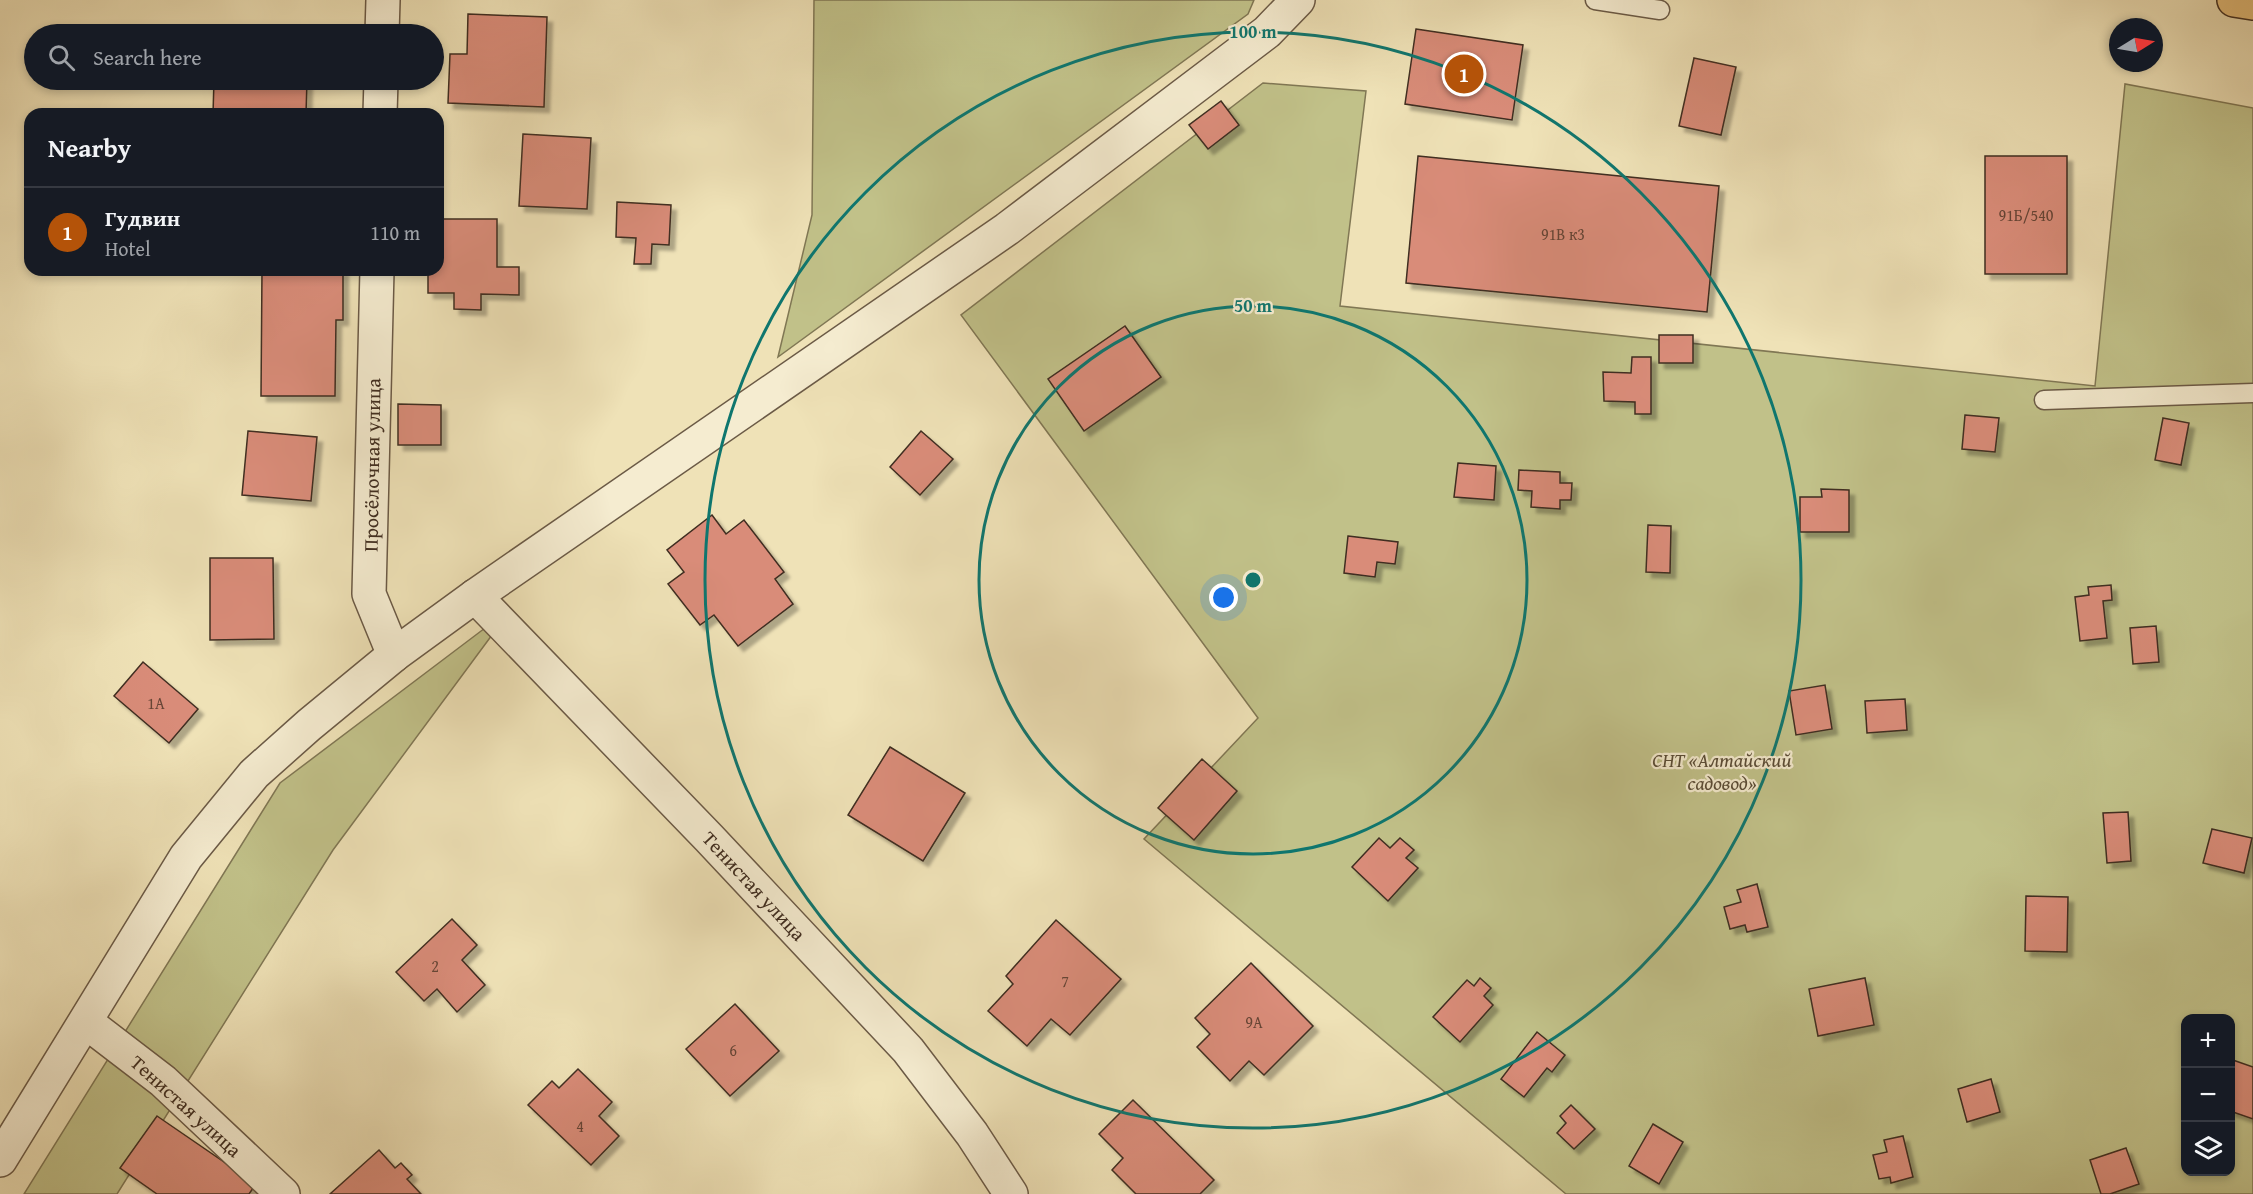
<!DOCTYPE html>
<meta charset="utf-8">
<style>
body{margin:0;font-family:"Gentium Book Plus",serif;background:#242831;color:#f1f3f6}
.controls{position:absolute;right:18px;bottom:18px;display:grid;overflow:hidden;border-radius:12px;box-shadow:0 3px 9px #0003}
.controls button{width:54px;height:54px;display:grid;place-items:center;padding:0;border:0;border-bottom:2px solid #363941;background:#171b24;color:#f1f3f6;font:30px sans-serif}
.compass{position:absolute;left:2109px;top:18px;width:54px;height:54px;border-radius:50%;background:#171b24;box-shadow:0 3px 9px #0003;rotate:79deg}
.you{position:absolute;left:1224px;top:598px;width:21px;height:21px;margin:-15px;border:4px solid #fff;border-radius:50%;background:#1a73e8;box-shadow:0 0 0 9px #1a73e833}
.badge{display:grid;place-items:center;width:39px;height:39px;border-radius:50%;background:#b45309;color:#fff;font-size:20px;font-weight:700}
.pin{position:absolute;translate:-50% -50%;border:3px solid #fff;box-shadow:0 2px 6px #0006}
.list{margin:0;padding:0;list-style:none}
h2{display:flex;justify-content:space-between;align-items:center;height:78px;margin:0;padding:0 24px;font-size:26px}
h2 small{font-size:20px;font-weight:400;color:#9ea1a6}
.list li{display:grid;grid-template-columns:39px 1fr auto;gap:18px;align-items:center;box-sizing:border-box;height:90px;padding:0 24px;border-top:2px solid #363941}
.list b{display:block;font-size:22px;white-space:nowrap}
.list p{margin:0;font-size:20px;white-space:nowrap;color:#9ea1a6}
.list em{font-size:20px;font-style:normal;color:#9ea1a6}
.icon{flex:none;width:33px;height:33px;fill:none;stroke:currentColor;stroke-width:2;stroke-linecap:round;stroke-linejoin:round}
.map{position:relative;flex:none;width:2253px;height:1194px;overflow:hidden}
.search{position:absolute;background:#171b24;box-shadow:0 3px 9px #0003;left:24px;top:24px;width:420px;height:66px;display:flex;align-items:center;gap:15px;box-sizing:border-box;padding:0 21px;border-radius:33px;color:#9ea1a6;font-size:22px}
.panel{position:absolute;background:#171b24;box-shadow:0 3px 9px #0003;left:24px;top:108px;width:420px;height:168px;border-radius:18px}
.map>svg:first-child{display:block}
.green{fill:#c1c189;stroke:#807754;stroke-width:1.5;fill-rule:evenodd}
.building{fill:#d98c79;stroke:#3f2d20;stroke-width:1.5;filter:url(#shadow)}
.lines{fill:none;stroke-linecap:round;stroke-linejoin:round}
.lane-casing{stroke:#6b5a46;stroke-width:21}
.street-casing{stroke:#6b5a46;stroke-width:36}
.highway-casing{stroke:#3f2d20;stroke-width:36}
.lane{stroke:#f5ecd0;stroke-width:18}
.street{stroke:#f5ecd0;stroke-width:33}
.highway{stroke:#e8c17c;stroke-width:33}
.ring{fill:none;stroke:#0f766e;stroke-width:3}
.labels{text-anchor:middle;stroke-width:4.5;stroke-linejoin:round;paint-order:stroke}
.number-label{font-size:16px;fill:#664536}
.street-label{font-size:20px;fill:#3f2d20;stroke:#f5ecd0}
.park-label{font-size:20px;font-style:italic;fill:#594b35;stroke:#f5ecd0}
.centre{fill:#0f766e;stroke:#f5ecd0;stroke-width:3}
.ring-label{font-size:18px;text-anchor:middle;font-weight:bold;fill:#0f766e;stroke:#f5ecd0;stroke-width:4.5;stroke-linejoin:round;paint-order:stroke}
</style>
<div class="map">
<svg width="2253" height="1194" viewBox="0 0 2253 1194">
<defs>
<filter id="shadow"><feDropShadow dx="5.5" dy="5.5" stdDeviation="1.5" flood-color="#0004"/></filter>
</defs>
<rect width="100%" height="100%" fill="#efe2b7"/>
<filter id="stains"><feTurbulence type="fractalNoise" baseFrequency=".00333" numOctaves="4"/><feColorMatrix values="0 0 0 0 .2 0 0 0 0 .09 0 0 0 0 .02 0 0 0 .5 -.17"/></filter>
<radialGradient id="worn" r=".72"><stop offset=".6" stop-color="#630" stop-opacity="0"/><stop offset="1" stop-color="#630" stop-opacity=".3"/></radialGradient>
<g class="green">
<path d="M 814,0 L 1254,0 L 1248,14 L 778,357 L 812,215 Z"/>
<path d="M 1263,83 L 1366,91 L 1340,306 L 2095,386 L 2125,84 L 2253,108 L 2253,1194 L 1566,1194 L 1144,839 L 1258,718 L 961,315 ZM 2186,1018 L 2230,1018 L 2230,1172 L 2186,1172 Z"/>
<path d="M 509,612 L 333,850 L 117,1194 L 24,1194 L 280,783 L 489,625 Z"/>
</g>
<g class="building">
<path d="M 468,14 L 547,17 L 544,107 L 448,103 L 450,54 L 467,54 Z"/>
<path d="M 1416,29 L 1523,45 L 1512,120 L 1405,104 Z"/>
<path d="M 1694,58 L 1736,67 L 1721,135 L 1679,126 Z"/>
<path d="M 214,80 L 307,80 L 306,114 L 213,114 Z"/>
<path d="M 1221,101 L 1239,125 L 1208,149 L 1189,125 Z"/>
<path d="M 523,134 L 591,138 L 587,209 L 519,206 Z"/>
<path d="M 1418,156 L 1719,186 L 1707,312 L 1406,283 Z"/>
<rect x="1985" y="156" width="82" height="118"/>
<path d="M 617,202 L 671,205 L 669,245 L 652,244 L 651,264 L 634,264 L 636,238 L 616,237 Z"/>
<path d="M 438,219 L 497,219 L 497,267 L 519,267 L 519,295 L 481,294 L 481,310 L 454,309 L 454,293 L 428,293 L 428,270 L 438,270 Z"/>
<path d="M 262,270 L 343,270 L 343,320 L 336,320 L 335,396 L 261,396 Z"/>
<path d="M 1125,326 L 1161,377 L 1084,431 L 1048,379 Z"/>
<rect x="1659" y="335" width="34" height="28"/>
<path d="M 1632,357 L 1651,357 L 1651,414 L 1635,414 L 1635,402 L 1604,401 L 1603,372 L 1631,373 Z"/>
<path d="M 398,404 L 441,405 L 441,445 L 398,445 Z"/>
<path d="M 1965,415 L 1999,418 L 1995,452 L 1962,449 Z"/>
<path d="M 2163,418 L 2189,423 L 2181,465 L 2155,460 Z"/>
<path d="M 248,431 L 317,437 L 311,501 L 242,495 Z"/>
<path d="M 921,431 L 953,459 L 920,495 L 890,467 Z"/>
<path d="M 1458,463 L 1496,466 L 1494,500 L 1454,497 Z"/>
<path d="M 1519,470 L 1560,472 L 1560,483 L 1572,483 L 1571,500 L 1560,500 L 1560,509 L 1531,507 L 1532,491 L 1518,490 Z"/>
<path d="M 1821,489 L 1849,490 L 1849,532 L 1800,532 L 1800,497 L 1822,497 Z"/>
<path d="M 712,515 L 726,534 L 744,520 L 784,572 L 775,579 L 793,604 L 738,646 L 714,615 L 700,625 L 668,584 L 684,572 L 667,550 Z"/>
<path d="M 1648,525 L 1671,526 L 1670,573 L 1646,572 Z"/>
<path d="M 1348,536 L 1398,542 L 1395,564 L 1377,562 L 1375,577 L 1344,573 Z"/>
<path d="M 210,558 L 273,558 L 274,639 L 210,640 Z"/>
<path d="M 2111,585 L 2112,600 L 2103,601 L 2107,638 L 2080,641 L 2075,597 L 2089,595 L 2088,587 Z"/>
<path d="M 2156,626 L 2159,662 L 2133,664 L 2130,628 Z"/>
<path d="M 143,662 L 198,709 L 169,743 L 114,696 Z"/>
<path d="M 1825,685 L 1832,729 L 1796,735 L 1789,691 Z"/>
<path d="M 1905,699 L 1907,730 L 1867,733 L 1865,701 Z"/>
<path d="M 890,747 L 965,793 L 923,861 L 848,815 Z"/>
<path d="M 1202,759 L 1237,791 L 1194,840 L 1158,808 Z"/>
<path d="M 2128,812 L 2131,861 L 2107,863 L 2103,813 Z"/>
<path d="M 2212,829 L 2252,838 L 2244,873 L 2203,863 Z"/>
<path d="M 1379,838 L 1390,848 L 1400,838 L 1414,850 L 1406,858 L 1418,868 L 1388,901 L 1352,867 Z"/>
<path d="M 1757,884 L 1768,927 L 1747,932 L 1745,925 L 1730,929 L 1724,907 L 1741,902 L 1737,890 Z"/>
<path d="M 2026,896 L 2068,897 L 2067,952 L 2025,951 Z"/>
<path d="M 452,919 L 477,945 L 462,960 L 485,985 L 457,1012 L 437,989 L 424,1001 L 396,972 Z"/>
<path d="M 1056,920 L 1121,979 L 1070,1035 L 1051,1019 L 1027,1046 L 988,1011 L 1013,984 L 1006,976 Z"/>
<path d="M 1251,963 L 1313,1026 L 1264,1075 L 1249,1061 L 1230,1081 L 1197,1047 L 1210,1034 L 1195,1018 Z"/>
<path d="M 1480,978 L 1491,988 L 1484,996 L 1493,1005 L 1460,1042 L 1433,1017 L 1467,980 L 1474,986 Z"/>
<path d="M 1865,978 L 1874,1025 L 1818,1036 L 1809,989 Z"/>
<path d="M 735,1004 L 779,1051 L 730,1096 L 686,1049 Z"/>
<path d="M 1537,1032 L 1565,1055 L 1552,1072 L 1547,1068 L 1524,1097 L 1501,1079 Z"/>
<path d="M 2230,1059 L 2253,1067 L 2253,1119 L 2230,1111 L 2230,1096 L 2234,1086 L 2230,1084 Z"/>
<path d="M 578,1069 L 612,1102 L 599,1116 L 619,1136 L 591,1165 L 528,1105 L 552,1081 L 559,1088 Z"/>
<path d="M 1991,1079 L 2000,1112 L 1967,1122 L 1958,1089 Z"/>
<path d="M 1133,1100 L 1214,1180 L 1200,1194 L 1136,1194 L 1112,1170 L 1123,1158 L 1099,1134 Z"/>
<path d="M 1571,1105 L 1595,1129 L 1574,1149 L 1557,1133 L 1566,1123 L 1560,1116 Z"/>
<path d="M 157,1116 L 256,1184 L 249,1194 L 157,1194 L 120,1168 Z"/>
<path d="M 1653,1124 L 1683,1142 L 1659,1184 L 1629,1166 Z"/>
<path d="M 1903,1136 L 1913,1177 L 1891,1183 L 1890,1177 L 1879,1179 L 1873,1155 L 1887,1152 L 1884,1140 Z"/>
<path d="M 2126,1148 L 2139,1184 L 2110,1194 L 2101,1194 L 2090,1160 Z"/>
<path d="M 379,1150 L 395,1168 L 401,1163 L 412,1175 L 407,1179 L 421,1194 L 330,1194 Z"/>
</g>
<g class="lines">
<defs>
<g id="lane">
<path d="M 1595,0 L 1660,10"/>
<path d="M 2044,400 L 2253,393"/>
</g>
<g id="street">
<path d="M 382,34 L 383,0"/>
<path d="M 380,114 L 381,80"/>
<path d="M 377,270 L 369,594 L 394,655"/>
<path d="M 475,596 L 709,838 L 908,1050 L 972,1134 L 1011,1194"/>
<path d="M 86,1022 L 163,1081 L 283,1194"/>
<path d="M 0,1160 L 186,857 L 254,774 L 309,725 L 394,655 L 475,596 L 1007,229 L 1267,32 L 1298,0"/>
</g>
<path id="highway" d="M 2234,0 L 2253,3"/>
</defs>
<use href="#lane" class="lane-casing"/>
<use href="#street" class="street-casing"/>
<use href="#highway" class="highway-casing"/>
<use href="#lane" class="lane"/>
<use href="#street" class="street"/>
<use href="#highway" class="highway"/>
</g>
<g class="ring">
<circle cx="1253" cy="580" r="274"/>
<circle cx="1253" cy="580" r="548"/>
</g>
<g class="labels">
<g class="number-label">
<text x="2026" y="221">91Б/540</text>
<text x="1563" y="240">91В к3</text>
<text x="156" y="709">1А</text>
<text x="435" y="972">2</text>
<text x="1065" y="987">7</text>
<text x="1254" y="1028">9А</text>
<text x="733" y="1056">6</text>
<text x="580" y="1132">4</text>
</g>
<g class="street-label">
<text transform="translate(372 465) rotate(-89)" y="7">Просёлочная улица</text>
<text transform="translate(754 886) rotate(47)" y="7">Тенистая улица</text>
<text transform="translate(186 1106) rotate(42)" y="7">Тенистая улица</text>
</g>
<g class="park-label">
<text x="1722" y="767">СНТ «Алтайский<tspan x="1722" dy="23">садовод»</tspan></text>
</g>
</g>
<circle cx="1253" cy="580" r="9" class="centre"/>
<g class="ring-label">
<text x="1253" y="38">100 m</text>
<text x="1253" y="312">50 m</text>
</g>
<rect width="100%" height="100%" filter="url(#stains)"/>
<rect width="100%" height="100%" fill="url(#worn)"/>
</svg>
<div class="controls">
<button>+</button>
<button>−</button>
<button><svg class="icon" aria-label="layers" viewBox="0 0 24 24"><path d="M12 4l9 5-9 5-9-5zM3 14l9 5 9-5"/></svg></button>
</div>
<svg class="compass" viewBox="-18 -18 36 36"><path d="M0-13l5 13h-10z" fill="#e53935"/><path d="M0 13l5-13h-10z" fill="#9ea1a6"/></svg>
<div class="you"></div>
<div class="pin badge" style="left:1464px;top:74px">1</div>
<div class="search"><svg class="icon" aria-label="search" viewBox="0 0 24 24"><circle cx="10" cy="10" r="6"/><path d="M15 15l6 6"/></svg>Search here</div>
<section class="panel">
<h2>Nearby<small></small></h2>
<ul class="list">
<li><span class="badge">1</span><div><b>Гудвин</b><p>Hotel</p></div><em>110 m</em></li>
</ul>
</section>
</div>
